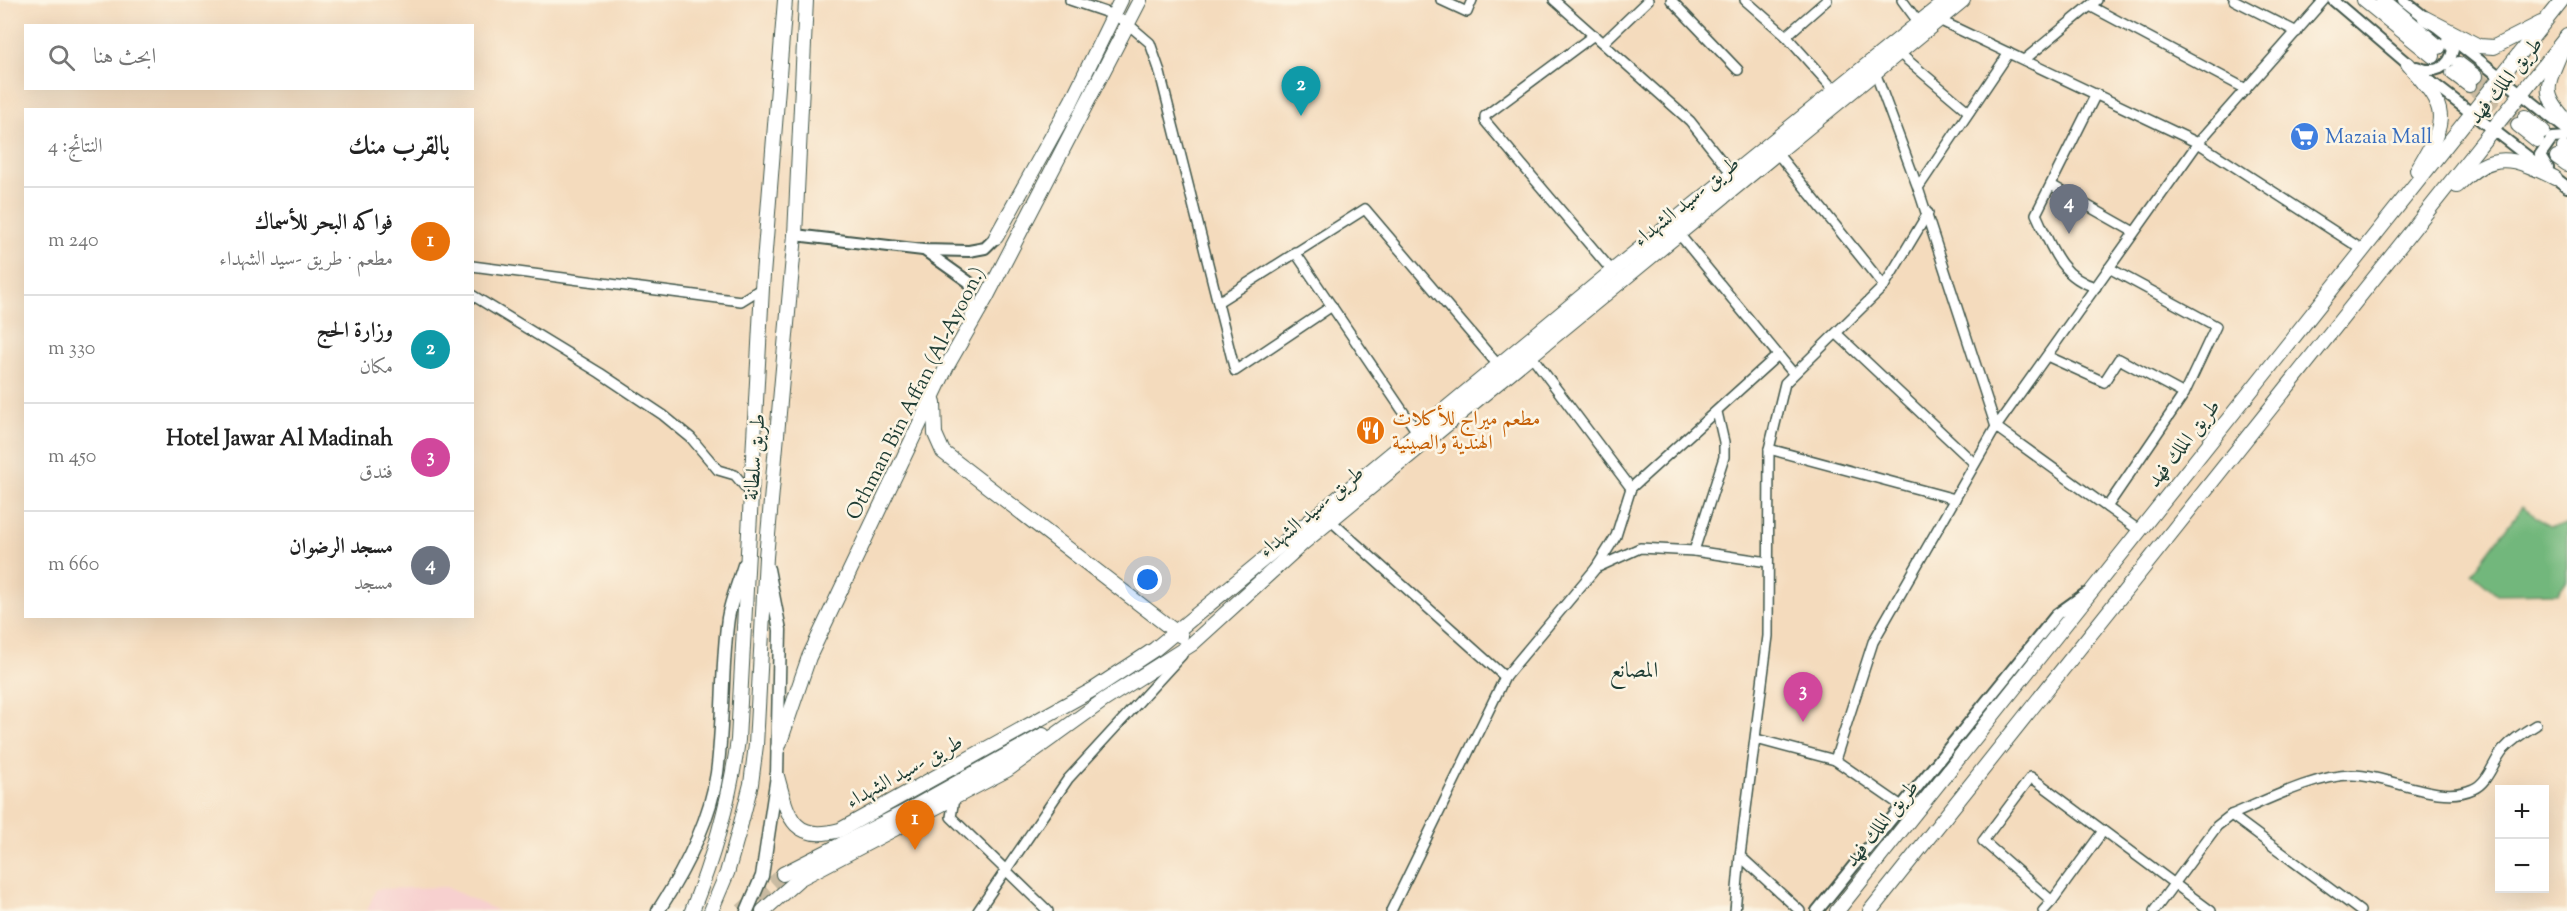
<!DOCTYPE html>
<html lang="ar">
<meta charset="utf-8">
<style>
body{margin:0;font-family:"Sorts Mill Goudy",Amiri,serif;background:#f6f6f6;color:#222;direction:rtl}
.controls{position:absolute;right:18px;bottom:18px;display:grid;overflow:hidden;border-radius:0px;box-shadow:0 6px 24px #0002}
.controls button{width:54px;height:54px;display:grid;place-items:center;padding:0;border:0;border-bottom:2px solid #e0e0e0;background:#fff;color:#222;font:30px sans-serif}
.you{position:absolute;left:1148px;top:580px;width:21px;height:21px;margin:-15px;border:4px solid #fff;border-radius:50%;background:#1a73e8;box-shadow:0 0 0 9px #1a73e833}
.badge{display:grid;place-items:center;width:39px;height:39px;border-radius:50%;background:#c8321e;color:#fff;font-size:20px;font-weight:700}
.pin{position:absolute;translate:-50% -50px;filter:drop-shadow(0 2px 3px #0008)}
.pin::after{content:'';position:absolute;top:32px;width:21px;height:18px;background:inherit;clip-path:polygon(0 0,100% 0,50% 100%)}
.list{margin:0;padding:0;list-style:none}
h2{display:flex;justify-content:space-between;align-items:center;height:78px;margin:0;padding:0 24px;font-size:26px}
h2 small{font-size:20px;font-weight:400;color:#767676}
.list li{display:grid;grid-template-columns:39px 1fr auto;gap:18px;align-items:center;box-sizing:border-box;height:108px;padding:0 24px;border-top:2px solid #e0e0e0}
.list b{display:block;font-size:22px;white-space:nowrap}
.list p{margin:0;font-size:20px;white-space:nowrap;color:#767676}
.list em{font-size:20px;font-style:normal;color:#767676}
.icon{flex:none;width:33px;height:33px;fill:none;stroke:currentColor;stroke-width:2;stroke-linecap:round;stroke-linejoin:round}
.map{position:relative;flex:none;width:2567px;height:911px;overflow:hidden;direction:ltr}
.search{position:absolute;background:#fff;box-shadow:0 6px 24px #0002;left:24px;top:24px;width:450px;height:66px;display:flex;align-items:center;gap:15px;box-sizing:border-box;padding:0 21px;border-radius:0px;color:#767676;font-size:22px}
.panel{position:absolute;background:#fff;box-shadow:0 6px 24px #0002;left:24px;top:108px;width:450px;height:510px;border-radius:0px;direction:rtl}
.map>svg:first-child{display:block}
.built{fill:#f7d0cf}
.forest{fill:#72b77b;stroke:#487a58;stroke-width:1.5}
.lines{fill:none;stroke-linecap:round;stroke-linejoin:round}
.primary-tunnel{stroke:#c9bba2;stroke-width:14;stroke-dasharray:14 7;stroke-linecap:butt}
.minor-casing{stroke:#3f5549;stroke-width:12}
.tertiary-casing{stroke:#3f5549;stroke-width:14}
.secondary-casing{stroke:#3f5549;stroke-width:15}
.primary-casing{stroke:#3f5549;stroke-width:16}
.minor{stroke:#fff;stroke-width:9}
.tertiary{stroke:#fff;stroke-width:10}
.secondary{stroke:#fff;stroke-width:12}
.primary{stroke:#fff;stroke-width:14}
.labels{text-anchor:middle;stroke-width:5;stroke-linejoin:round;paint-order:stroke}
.street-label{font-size:21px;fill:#1f3d34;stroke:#fcf5e5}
.shop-label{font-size:21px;fill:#366cbe;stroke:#fcf5e5;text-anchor:start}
.food-label{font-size:21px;fill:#c56008;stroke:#fcf5e5;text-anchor:start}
.neighbourhood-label{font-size:22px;fill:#1f3d34;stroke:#fcf5e5}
</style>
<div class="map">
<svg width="2567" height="911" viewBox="0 0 2567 911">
<rect width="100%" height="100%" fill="#fcf5e5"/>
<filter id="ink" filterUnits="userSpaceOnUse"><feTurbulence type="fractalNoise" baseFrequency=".0167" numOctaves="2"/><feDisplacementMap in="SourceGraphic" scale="12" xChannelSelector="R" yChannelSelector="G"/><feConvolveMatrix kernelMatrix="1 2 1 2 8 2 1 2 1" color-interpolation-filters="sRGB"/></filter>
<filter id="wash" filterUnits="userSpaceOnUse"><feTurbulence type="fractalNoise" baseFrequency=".008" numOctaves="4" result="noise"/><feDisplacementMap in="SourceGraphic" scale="24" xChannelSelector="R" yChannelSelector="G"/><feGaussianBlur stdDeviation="1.35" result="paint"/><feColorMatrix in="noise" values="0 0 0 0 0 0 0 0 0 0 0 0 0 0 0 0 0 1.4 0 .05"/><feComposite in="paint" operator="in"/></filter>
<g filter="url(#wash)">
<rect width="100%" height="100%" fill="#f4dbbd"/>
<path class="built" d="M 446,887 L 498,911 L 367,911 L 376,889 Z"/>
<path class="forest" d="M 2522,507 L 2549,526 L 2567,524 L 2567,580 L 2558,593 L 2497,594 L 2472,573 Z"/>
</g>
<g filter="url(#ink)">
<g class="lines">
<g class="primary-tunnel">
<path d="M 2475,76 L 2525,117"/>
<path d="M 2469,85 L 2518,125"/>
<path d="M 741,911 L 783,874"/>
</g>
<defs>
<g id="minor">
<path d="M 1070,0 L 1114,15 L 1128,24 L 1150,43 L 1159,69 L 1235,371 L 1332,306"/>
<path d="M 1441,0 L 1467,12 L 1472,0"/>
<path d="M 1554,0 L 1690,121 L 1732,174"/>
<path d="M 1671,0 L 1738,70"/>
<path d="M 1745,0 L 1786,36 L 1835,91"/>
<path d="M 1902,0 L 1919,23"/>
<path d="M 2234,0 L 2297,32"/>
<path d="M 2090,6 L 2246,89"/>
<path d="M 1939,20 L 2198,143 L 2363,250"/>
<path d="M 1594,35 L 1485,116 L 1485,121 L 1612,271"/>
<path d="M 1786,36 L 1827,0"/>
<path d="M 1603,43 L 1648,0"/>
<path d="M 1899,53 L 1969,112"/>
<path d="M 2009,53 L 1918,188 L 1996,427 L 2198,143 L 2324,0"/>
<path d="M 2024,60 L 2097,0"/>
<path d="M 1875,72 L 1918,188"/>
<path d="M 2096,94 L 2036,214 C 2050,244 2060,278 2096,287"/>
<path d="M 1777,153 L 1884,286"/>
<path d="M 2051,185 L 2134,232"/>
<path d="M 1679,234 L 1793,373"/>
<path d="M 1295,252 L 1417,432"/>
<path d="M 472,266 L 741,301 L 762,288"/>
<path d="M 472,295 L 600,373 L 663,415 L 691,438 L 718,470 L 735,475 L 751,494"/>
<path d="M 1218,302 L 1365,209 L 1498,365"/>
<path d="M 1837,334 L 1974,463"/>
<path d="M 2047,356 L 2104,382 L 2119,359 L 2184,394"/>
<path d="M 1769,449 L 1955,499"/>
<path d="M 1631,488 L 1778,355"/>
<path d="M 2107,507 L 2184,394 L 2216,326 L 2109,268"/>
<path d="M 1331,521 L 1505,677"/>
<path d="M 1694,551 L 1724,457 L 1724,442 L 1717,412"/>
<path d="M 1596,568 L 1640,548 L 1694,551 L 1768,562"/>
<path d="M 1756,739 L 1835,760 L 1903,807"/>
<path d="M 1835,760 L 1873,642 L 1996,427 L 2140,531"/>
<path d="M 954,799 L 951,817 L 1048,911"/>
<path d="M 2231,815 C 2265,801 2315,775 2352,775 C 2389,775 2439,805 2473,789 C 2488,783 2493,762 2503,750 C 2513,739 2524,732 2536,725"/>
<path d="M 2052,901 L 2103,831"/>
<path d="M 978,911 L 1068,779 L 1182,655"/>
<path d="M 1391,911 L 1505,677 L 1596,568 L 1616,536 L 1631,488 L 1531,355"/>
<path d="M 1735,911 L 1740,856"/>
<path d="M 1800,911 L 1740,856 L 1768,636 L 1769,449 L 1785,383 L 1884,286 L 1928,213"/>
<path d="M 2043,911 L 2052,901 L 1983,841 L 2031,777 L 2211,911"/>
<path d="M 2154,911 L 2217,826 L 2231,815 L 2360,911"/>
</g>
<g id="tertiary">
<path d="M 2333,0 L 2408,64 L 2567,187"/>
<path d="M 2403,0 L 2567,130"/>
<path d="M 2417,67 C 2434,74 2449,69 2453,50 L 2447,41"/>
<path d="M 2548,168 L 2540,155 L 2552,138 L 2567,137"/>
<path d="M 795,235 L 923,250 L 969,251 L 985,248 L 996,237"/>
<path d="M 924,250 L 969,282 L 972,291 L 970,325"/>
<path d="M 1817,911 L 2057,614 L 2085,594"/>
</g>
<g id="secondary">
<path d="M 658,911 C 684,871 710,820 717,773 C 724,721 721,669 728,618 C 731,600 739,582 744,565"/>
<path d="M 747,911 L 762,876 L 777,776 L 780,630 L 768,569"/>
</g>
<g id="primary">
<path d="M 2364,0 L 2433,56"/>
<path d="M 2383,0 L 2439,47"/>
<path d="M 2425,18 L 2479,46 L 2494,47 L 2541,23"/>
<path d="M 2562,49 C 2549,83 2538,91 2567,121"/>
<path d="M 2408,64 C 2449,111 2449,117 2417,170"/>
<path d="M 2459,64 L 2475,76"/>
<path d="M 2453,73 L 2469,85"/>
<path d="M 2525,117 L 2543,131"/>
<path d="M 2518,125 L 2537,140"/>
<path d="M 2564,148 L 2567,150"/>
<path d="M 2557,157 L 2567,164"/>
<path d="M 2457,186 C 2493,149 2513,157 2555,178"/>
<path d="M 996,237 L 1071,102 L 1121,0"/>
<path d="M 934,402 L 935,434 L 943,452 L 1181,636"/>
<path d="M 778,748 L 809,657 L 947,366 L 986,298 L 1140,0"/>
<path d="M 777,776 C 788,816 792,843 840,830 L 1094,689 L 1155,649 L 1616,268 L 1947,0"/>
<path d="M 783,874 L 903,813 L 1043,735"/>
<path d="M 692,911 C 714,855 730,800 738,740 L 762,288 L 785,0"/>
<path d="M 711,911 L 727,873 L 740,827 L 751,784 L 756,745 L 766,557 L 795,235 L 806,0"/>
<path d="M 763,911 L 799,879 L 1007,770 L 1104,700 L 1192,644 L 1303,543 L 1963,0"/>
<path d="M 1837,911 L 2562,0"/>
<path d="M 1870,911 L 2567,36"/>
</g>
</defs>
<use href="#minor" class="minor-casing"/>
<use href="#tertiary" class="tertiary-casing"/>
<use href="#secondary" class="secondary-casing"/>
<use href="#primary" class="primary-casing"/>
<use href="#minor" class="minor"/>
<use href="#tertiary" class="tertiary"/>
<use href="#secondary" class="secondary"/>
<use href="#primary" class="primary"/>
</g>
</g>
<defs>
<symbol id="supermarket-disc" viewBox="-11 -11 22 22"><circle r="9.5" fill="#3f7fe0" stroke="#fcf5e5"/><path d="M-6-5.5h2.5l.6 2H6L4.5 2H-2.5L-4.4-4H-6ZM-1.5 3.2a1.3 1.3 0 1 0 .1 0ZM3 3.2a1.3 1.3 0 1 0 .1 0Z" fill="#fff"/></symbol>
<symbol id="restaurant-disc" viewBox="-11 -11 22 22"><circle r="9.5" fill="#e8710a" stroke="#fcf5e5"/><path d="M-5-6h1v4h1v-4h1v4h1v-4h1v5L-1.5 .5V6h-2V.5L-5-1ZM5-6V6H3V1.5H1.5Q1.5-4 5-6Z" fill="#fff"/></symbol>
</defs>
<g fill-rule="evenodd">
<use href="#supermarket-disc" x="2288" y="120" width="33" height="33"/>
<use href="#restaurant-disc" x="1354" y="414" width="33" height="33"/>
</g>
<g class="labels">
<g class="street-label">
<text transform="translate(2505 80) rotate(-51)" y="7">طريق الملك فهد</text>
<text transform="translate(1686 201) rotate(-39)" y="7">طريق -سيد الشهداء</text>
<text transform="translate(915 393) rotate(-63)" y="7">Othman Bin Affan (Al-Ayoon.)</text>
<text transform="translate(2183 443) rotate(-52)" y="7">طريق الملك فهد</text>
<text transform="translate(754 457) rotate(-85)" y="7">طريق سلطانة</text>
<text transform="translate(1311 511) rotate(-40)" y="7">طريق -سيد الشهداء</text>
<text transform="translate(904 771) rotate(-29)" y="7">طريق -سيد الشهداء</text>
<text transform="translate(1881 823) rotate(-51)" y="7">طريق الملك فهد</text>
</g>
<g class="shop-label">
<text x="2325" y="143">Mazaia Mall</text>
</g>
<g class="food-label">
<text x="1392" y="425">مطعم ميراج للأكلات<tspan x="1392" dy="24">الهندية والصينية</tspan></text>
</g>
<g class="neighbourhood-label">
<text x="1634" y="677">المصانع</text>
</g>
</g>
</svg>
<div class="controls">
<button>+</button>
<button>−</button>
</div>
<div class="you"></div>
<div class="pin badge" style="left:915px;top:850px;background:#e8710a">1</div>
<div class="pin badge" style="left:1301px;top:116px;background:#0f9aa8">2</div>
<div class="pin badge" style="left:1803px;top:722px;background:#d1479c">3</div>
<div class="pin badge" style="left:2069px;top:234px;background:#6b7280">4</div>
<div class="search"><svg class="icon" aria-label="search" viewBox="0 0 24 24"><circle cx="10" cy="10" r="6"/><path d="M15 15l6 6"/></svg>ابحث هنا</div>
<section class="panel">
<h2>بالقرب منك<small>النتائج: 4</small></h2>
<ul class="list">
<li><span class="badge" style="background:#e8710a">1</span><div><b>فواكه البحر للأسماك</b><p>مطعم · طريق -سيد الشهداء</p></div><em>240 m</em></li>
<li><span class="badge" style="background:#0f9aa8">2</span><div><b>وزارة الحج</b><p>مكان</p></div><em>330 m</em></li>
<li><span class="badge" style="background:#d1479c">3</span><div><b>Hotel Jawar Al Madinah</b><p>فندق</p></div><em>450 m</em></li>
<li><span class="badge" style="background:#6b7280">4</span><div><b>مسجد الرضوان</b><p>مسجد</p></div><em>660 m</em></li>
</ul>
</section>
</div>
